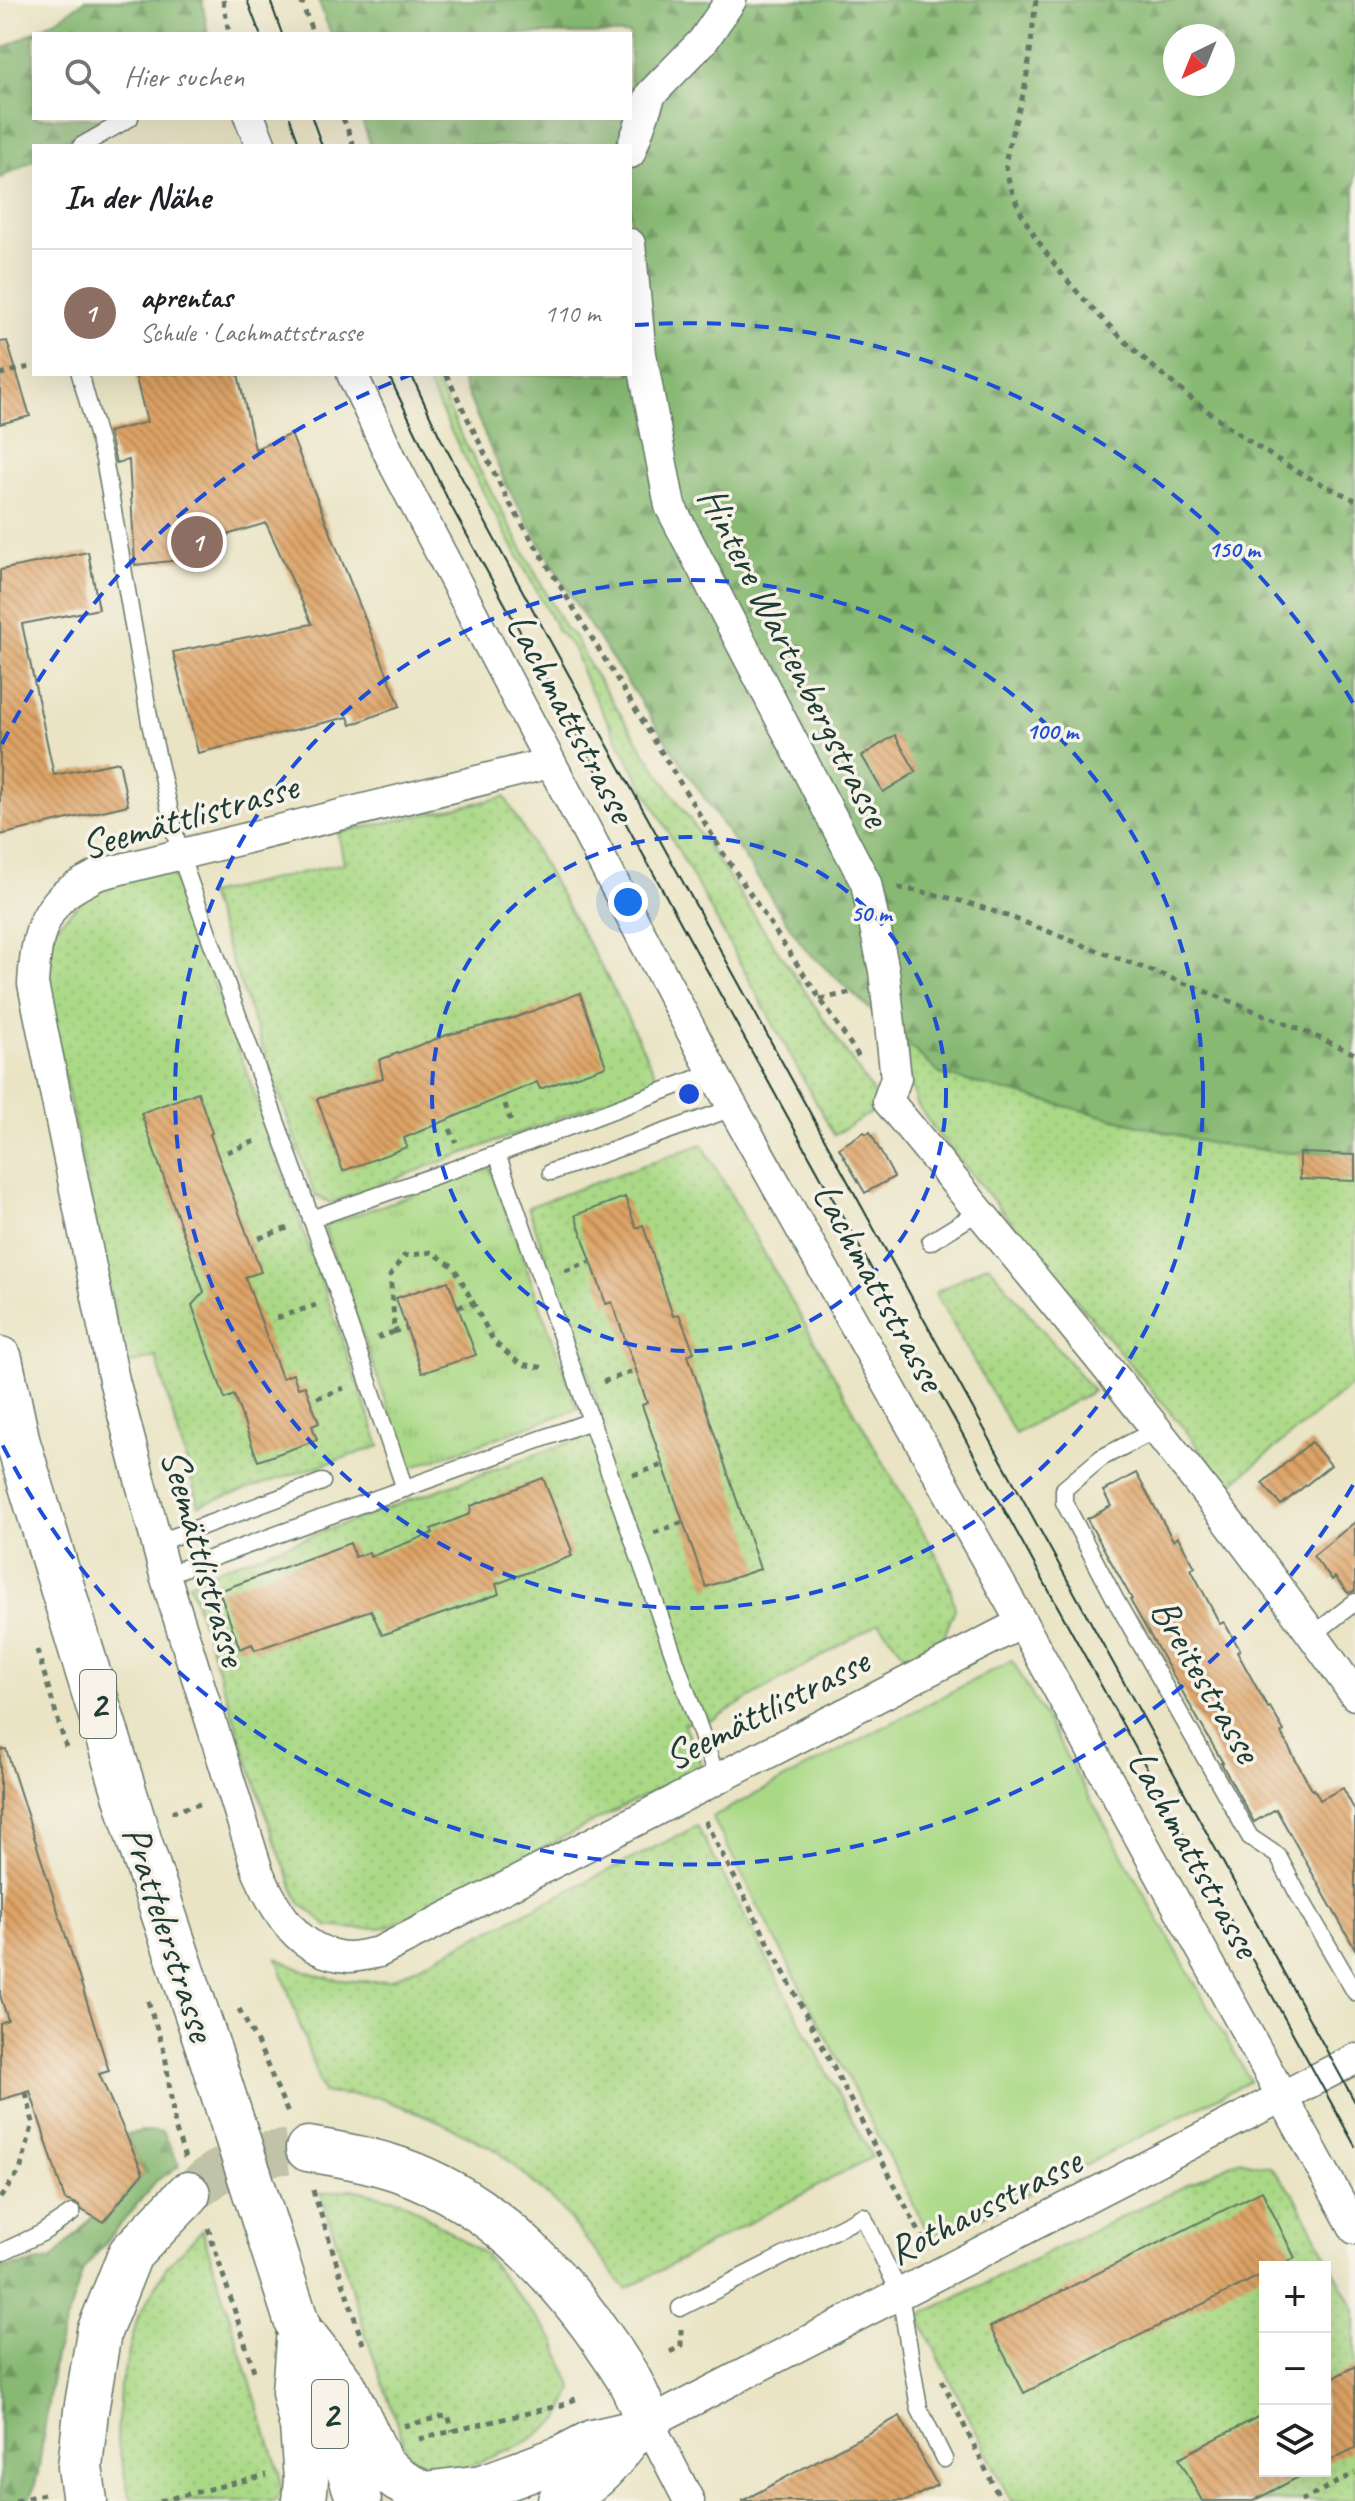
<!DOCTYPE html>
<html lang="de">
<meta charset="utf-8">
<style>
body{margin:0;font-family:Caveat,sans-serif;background:#f6f6f6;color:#202124}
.controls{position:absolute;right:24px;bottom:24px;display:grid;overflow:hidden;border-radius:0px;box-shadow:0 8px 32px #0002}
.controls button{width:72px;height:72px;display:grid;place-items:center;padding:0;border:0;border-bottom:2px solid #e0e0e0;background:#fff;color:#202124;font:40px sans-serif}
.compass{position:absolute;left:1163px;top:24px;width:72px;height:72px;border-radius:50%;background:#fff;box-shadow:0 8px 32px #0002;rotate:223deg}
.you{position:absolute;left:628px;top:902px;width:28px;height:28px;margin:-20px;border:6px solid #fff;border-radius:50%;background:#1a73e8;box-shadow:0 0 0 12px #1a73e833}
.badge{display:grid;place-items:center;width:52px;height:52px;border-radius:50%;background:#c8321e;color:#fff;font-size:26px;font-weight:700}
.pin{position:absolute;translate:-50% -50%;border:4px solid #fff;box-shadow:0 2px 8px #0006}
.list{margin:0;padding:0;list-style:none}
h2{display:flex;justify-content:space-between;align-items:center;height:104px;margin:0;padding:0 32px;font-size:34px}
h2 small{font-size:26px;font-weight:400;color:#757577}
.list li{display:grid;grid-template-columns:52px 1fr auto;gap:24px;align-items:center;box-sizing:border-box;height:128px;padding:0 32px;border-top:2px solid #e0e0e0}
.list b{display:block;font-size:30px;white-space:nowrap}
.list p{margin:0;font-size:26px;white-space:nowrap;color:#757577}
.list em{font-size:26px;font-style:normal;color:#757577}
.icon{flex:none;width:44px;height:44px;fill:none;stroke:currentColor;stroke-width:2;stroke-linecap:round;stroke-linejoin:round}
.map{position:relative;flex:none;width:1355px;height:2501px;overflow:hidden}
.search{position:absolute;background:#fff;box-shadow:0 8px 32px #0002;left:32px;top:32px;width:600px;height:88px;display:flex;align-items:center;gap:20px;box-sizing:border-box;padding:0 28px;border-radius:0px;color:#757577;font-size:30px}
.panel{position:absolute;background:#fff;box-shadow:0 8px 32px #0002;left:32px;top:144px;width:600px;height:232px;border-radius:0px}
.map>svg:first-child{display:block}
.grass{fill:url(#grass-dots);stroke:#648b5d;stroke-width:2;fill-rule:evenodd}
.forest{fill:url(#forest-firs);stroke:#537b54;stroke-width:2;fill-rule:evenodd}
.park{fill:url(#park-tufts);stroke:#648b5d;stroke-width:2}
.pitch{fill:#aad986;stroke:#648b5d;stroke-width:2}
.building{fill:url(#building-back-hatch)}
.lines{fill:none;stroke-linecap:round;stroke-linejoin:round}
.secondary-tunnel{stroke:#c1c3a8;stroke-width:44;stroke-dasharray:44 22;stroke-linecap:butt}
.lane-casing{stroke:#667767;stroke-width:19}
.street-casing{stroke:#667767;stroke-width:33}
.secondary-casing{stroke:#667767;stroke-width:47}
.primary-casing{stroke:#667767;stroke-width:47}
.path{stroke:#667767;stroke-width:5;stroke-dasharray:6 6;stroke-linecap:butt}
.lane{stroke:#fff;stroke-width:16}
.street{stroke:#fff;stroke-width:30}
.secondary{stroke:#fff;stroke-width:44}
.primary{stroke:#fff;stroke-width:44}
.tram{stroke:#1f3d34;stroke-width:2}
.primary-bridge-casing{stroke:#667767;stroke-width:47;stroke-linecap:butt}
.primary-bridge{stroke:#fff;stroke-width:44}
.ring{fill:none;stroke:#1d4ed8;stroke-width:4;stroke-dasharray:14 10}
.labels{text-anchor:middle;stroke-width:7;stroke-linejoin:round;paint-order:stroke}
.shield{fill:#f7f3e8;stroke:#60746a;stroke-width:2}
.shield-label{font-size:38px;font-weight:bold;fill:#1f3d34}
.street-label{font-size:40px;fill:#1f3d34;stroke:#f7f3e8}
.centre{fill:#1d4ed8;stroke:#f7f3e8;stroke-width:4}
.ring-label{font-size:24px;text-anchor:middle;font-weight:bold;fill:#1d4ed8;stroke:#f7f3e8;stroke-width:7;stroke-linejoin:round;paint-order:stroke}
</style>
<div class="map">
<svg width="1355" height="2501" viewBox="0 0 1355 2501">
<defs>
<pattern id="grass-dots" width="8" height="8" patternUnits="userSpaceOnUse" patternTransform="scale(2)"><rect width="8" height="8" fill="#aad986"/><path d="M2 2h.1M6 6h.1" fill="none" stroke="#92bb74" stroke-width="1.8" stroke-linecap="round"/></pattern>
<pattern id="forest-firs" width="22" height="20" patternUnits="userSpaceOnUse" patternTransform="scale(2)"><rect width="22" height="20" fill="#87b973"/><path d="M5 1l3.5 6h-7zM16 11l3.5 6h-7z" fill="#6e985f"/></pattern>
<pattern id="park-tufts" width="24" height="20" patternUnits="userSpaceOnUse" patternTransform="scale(2)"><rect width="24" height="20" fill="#aad986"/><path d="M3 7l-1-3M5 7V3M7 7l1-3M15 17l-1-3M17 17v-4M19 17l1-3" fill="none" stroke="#92bb74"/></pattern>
<pattern id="building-back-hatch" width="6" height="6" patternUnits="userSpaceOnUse" patternTransform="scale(2)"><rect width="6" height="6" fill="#dda265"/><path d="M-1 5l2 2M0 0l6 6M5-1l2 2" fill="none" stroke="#b38554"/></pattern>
</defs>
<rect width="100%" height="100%" fill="#f7f3e8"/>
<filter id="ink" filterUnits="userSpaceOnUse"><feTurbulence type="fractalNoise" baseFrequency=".0125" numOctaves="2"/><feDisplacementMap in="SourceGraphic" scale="16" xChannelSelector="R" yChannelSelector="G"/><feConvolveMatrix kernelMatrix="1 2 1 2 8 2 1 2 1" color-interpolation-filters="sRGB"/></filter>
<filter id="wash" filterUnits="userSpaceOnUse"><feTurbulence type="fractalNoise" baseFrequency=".006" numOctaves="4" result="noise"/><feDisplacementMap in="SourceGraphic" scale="32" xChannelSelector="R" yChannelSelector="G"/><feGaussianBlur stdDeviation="1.8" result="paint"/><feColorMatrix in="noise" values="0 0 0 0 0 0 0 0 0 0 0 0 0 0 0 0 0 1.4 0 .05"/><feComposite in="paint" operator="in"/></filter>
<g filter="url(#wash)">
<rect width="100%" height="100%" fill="#eae4c5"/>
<g class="grass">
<path d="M 423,374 L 432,374 L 464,441 L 565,628 L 574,636 L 592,670 L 662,778 L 882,1106 L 834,1135 L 584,678 L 574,649 L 558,631 L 458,445 Z"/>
<path d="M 505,797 L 607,977 L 659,1081 L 330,1203 L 315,1195 L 208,894 L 344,863 L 338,833 Z"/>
<path d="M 172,871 L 248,1076 L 380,1446 L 199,1505 L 156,1357 L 125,1365 L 45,984 L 55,927 L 85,898 L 118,878 Z"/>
<path d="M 904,1040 L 940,1074 L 1289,1153 L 1355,1151 L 1355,1382 L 1228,1487 L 1187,1432 L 935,1131 L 917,1104 L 908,1073 Z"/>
<path d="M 702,1144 L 938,1558 L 949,1583 L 955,1609 L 944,1636 L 907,1658 L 879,1623 L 712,1720 L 683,1723 L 702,1766 L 389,1927 L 356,1929 L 327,1926 L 299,1902 L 278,1850 L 189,1583 L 219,1569 L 607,1429 L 528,1207 Z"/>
<path d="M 988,1264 L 1093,1391 L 1015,1434 L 935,1293 Z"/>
<path d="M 697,1826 L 872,2157 L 626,2289 L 557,2204 L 498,2151 L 437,2120 L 377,2097 L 323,2093 L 277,1958 C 320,1980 343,1984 391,1980 Z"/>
<path d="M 1238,2160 L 1270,2167 L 1294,2194 L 1355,2310 L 1355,2501 L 1011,2501 L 918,2316 ZM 1265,2267 L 1325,2267 L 1325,2471 L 1265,2471 Z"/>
<path d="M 352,2189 L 403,2201 L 484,2254 L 555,2341 L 573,2390 L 560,2419 L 522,2445 L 462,2469 L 430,2467 L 408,2454 L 372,2353 L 321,2193 Z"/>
<path d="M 202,2230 L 279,2472 L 282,2490 L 275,2501 L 133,2501 L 129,2494 L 117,2440 L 120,2386 L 138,2317 L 167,2266 Z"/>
</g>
<g class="forest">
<path d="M 85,0 L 202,0 L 208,34 L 34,34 L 34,118 L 102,118 L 57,146 L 34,146 L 34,160 L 0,178 L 0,50 L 60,18 Z"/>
<path d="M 318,0 L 1355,0 L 1355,1151 L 1289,1153 L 1208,1143 L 940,1074 L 805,949 L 580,611 L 506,485 L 459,374 L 630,374 L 630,146 L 371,146 L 361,118 L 630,118 L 630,34 L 331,34 ZM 1175,36 L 1223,36 L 1223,84 L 1175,84 Z"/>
<path d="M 142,2131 L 163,2132 L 179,2166 L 156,2181 L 83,2270 L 55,2355 L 38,2473 L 30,2501 L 0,2501 L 0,2269 L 52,2260 L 93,2216 L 104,2222 L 143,2173 L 126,2135 Z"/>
</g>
<path class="park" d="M 490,1168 L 578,1409 L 410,1468 L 323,1226 Z"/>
<path class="pitch" d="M 1012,1660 L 1250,2081 L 933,2242 L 712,1817 Z"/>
<g id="blocks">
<g class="building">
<path d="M 7,341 L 30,416 L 0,424 L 0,342 Z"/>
<path d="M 135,374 L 238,374 L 255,449 L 291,434 L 400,706 L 351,725 L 348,717 L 198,753 L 173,652 L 312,624 L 266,523 L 204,542 L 209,557 L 135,565 L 129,460 L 116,463 L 108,432 L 147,422 Z"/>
<path d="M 88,552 L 99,609 L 22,624 L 54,775 L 119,762 L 128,805 L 0,835 L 0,570 Z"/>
<path d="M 895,735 L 916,772 L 883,792 L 862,756 Z"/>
<path d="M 580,993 L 606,1066 L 540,1089 L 537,1082 L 404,1138 L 407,1147 L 343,1171 L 317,1099 L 383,1078 L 379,1060 L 447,1035 L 514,1018 Z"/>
<path d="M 198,1092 L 212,1133 L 210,1134 L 261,1272 L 245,1277 L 282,1378 L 293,1374 L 298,1388 L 305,1386 L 319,1423 L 312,1426 L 317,1440 L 258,1461 L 234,1395 L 225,1399 L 192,1305 L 204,1292 L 141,1113 Z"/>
<path d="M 864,1132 L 866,1134 L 870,1132 L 894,1177 L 865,1193 L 839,1148 Z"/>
<path d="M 1300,1153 L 1355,1155 L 1355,1181 L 1300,1179 Z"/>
<path d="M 625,1197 L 636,1228 L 643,1225 L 673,1316 L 679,1314 L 694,1352 L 688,1355 L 760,1569 L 706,1587 L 642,1405 L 647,1403 L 636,1370 L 612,1302 L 606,1304 L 575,1215 Z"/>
<path d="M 448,1281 L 476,1355 L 422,1373 L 396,1298 Z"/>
<path d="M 1311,1442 L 1331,1465 L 1281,1505 L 1262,1483 Z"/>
<path d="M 1136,1473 L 1173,1540 L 1178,1537 L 1195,1567 L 1191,1569 L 1220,1624 L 1224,1622 L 1240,1650 L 1237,1652 L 1268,1708 L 1270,1707 L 1284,1731 L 1281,1733 L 1312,1790 L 1314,1789 L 1320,1800 L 1343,1788 L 1355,1811 L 1355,1949 L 1276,1809 L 1254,1822 L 1221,1763 L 1223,1763 L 1130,1600 L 1132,1599 L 1087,1519 L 1111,1506 L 1103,1491 Z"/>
<path d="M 543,1478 L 572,1551 L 570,1552 L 572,1556 L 496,1584 L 499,1594 L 382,1635 L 371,1610 L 255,1650 L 252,1644 L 240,1649 L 219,1591 L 350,1543 L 355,1557 L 369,1552 L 370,1557 L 433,1533 L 431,1529 L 470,1514 L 471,1506 Z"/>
<path d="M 1355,1522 L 1355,1591 L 1348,1593 L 1335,1577 L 1332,1580 L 1313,1556 Z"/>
<path d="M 6,1749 L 109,2071 L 99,2074 L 143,2173 L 103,2222 L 82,2210 L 78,2204 L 65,2200 L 30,2091 L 0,2100 L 0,2023 L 8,2020 L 0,1995 L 0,1750 Z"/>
<path d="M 1262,2191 L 1295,2258 L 1277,2267 L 1265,2267 L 1265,2273 L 1024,2393 L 990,2327 Z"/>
<path d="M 1355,2366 L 1355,2448 L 1325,2463 L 1325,2382 Z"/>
<path d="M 1265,2413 L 1265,2471 L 1310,2471 L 1253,2501 L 1202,2501 L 1179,2458 Z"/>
<path d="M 900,2416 L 937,2485 L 906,2501 L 742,2501 Z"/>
</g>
</g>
</g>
<g filter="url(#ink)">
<use href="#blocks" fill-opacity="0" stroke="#667767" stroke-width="2"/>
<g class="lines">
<path class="secondary-tunnel" d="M 188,2194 L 218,2172 L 260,2155 L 308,2149"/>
<defs>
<g id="lane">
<path d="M 81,146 L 130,118"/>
<path d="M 80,374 L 104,459 L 151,728 L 180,855 L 340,1298 L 405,1489"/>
<path d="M 497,1154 L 717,1778"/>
<path d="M 551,1172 L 733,1108"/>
<path d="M 311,1219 L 497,1154 L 713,1072"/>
<path d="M 930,1242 L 980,1211"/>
<path d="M 1157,1429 L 1101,1458 L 1064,1489 L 1064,1502 L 1115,1599 L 1250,1837 L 1278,1856 L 1298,1894 L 1355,1992"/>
<path d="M 157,1543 L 322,1482"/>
<path d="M 165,1575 L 591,1421"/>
<path d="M 1313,1635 L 1355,1602"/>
<path d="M 0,2253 L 42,2233 L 72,2213"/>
<path d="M 680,2308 L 863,2216 L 900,2294 L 919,2408 L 944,2459"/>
</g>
<g id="street">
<path d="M 250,118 L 261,146"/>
<path d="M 630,153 L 651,94 L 703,41 L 731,0"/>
<path d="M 630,244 L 641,354 L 670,506 L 866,883 L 884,971 L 896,1078 L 888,1101 C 1048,1295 1211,1488 1355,1695"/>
<path d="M 352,374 L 394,464 L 713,1072 L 1022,1623 L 1355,2229"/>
<path d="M 550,763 L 97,875 C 87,881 73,887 64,895 C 38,919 35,951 33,984 L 114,1380 L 165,1575 L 258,1872 C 276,1912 299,1954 348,1957 C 358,1957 370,1954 379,1952 L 1022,1623"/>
<path d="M 689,2501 L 649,2423 L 1355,2059"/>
</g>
<g id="secondary">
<path d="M 308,2149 C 338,2154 369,2159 398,2169 C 498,2203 570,2286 625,2373 C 635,2388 641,2406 649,2423"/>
<path d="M 85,2501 L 80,2467 L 86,2411 L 99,2332 L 130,2254 L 188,2194"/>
</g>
<g id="primary">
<path d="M 0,1359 L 18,1443 L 140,1843 L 209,2050"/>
<path d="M 299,2329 L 345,2388 L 381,2464 L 398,2480 L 424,2494 L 483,2487 L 562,2458 L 593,2442 L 632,2433 L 649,2423"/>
<path d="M 299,2329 L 294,2392 L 302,2427 L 306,2480 L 304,2501"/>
<path d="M 325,2399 L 359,2501"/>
<path d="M 560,2501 C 596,2480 608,2465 632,2433"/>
</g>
</defs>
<use href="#lane" class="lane-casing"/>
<use href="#street" class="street-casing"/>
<use href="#secondary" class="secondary-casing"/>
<use href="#primary" class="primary-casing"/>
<g class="path">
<path d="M 223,0 L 229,34"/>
<path d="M 301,0 L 313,34"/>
<path d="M 1036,0 C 1032,30 1030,61 1024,91 C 1020,108 1004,153 1006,168 C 1023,273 1205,419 1295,470 C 1314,481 1335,490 1355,500"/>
<path d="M 343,118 L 354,146"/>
<path d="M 0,374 L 34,366"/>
<path d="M 446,374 L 507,499 L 723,853 L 861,1060"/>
<path d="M 898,888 C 969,897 1035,927 1101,952 C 1187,984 1272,1016 1355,1054"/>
<path d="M 820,999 L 855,992"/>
<path d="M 505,1104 L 511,1122"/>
<path d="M 450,1129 L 456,1142"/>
<path d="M 227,1152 L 256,1141"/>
<path d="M 259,1238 L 291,1227"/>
<path d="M 565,1271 L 590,1262"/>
<path d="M 458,1307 L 475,1302"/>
<path d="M 277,1318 L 316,1305"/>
<path d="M 393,1332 L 406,1328"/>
<path d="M 377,1338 L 393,1332 L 394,1318 L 390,1276 L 404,1256 L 432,1252 L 454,1267 L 494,1342 L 520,1364 L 546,1368"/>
<path d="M 603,1382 L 636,1370"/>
<path d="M 317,1398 L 344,1388"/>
<path d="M 633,1475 L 663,1465"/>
<path d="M 654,1533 L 683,1522"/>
<path d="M 37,1650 L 66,1747"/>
<path d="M 174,1814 L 174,1811 L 204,1803"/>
<path d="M 705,1821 L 926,2245"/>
<path d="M 148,2001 L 165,2054 L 175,2127 L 185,2158"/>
<path d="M 239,2009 L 259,2046 L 289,2116"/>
<path d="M 313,2190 L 363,2344"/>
<path d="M 0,2198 L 20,2171 L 33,2123 L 26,2092"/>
<path d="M 208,2228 L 255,2374"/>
<path d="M 670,2352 L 681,2346 L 681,2329"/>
<path d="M 942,2380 L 1001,2501"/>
<path d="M 404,2426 L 448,2415 L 453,2431"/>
<path d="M 419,2439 L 562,2405 L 580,2397"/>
<path d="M 15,2501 L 44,2494"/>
<path d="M 160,2501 L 267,2475"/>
<path d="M 1301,2501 L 1355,2473"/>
</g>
<use href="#lane" class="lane"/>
<use href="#street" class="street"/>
<use href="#secondary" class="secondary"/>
<use href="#primary" class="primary"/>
<g class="tram">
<path d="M 247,0 L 260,34"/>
<path d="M 270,0 L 282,34"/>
<path d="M 290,118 L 300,146"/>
<path d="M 312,118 L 322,146"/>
<path d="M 388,374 L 451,506 L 1355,2146"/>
<path d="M 411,374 L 439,435 L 505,559 L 1355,2102"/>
</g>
<defs>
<path id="primary-bridge" d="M 209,2050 L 299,2329"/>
</defs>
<use href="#primary-bridge" class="primary-bridge-casing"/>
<use href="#primary-bridge" class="primary-bridge"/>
</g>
</g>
<g class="ring">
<circle cx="689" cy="1094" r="257"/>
<circle cx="689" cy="1094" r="514"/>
<path d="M1353 1485A771 771 0 0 1 2 1444M2 744A771 771 0 0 1 413 374M635 325A771 771 0 0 1 1353 703"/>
</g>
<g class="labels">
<g class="shield">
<rect x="80" y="1670" width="36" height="68" rx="6"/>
<rect x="312" y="2380" width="36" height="68" rx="6"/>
</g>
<g class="shield-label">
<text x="98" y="1717">2</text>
<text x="330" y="2427">2</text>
</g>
<g class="street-label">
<text transform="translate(795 656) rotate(63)" y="14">Hintere Wartenbergstrasse</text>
<text transform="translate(572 717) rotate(62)" y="14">Lachmattstrasse</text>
<text transform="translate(189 815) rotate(-16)" y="14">Seemättlistrasse</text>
<text transform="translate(880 1286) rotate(61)" y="14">Lachmattstrasse</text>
<text transform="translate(205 1557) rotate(74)" y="14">Seemättlistrasse</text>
<text transform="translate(1207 1680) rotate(60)" y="14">Breitestrasse</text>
<text transform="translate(766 1708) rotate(-27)" y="14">Seemättlistrasse</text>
<text transform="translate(1195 1853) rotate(61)" y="14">Lachmattstrasse</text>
<text transform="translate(170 1933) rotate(72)" y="14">Prattelerstrasse</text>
<text transform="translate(984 2205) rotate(-27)" y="14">Rothausstrasse</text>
</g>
</g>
<circle cx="689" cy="1094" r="12" class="centre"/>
<g class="ring-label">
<text x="1234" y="557">150 m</text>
<text x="1052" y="739">100 m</text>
<text x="871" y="921">50 m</text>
</g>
</svg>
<div class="controls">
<button>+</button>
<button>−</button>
<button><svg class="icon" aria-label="layers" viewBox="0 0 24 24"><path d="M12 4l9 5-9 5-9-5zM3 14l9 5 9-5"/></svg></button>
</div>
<svg class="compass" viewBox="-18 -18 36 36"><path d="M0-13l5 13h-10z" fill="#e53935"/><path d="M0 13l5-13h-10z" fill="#757577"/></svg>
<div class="you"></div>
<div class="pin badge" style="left:197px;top:542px;background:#8d6e63">1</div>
<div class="search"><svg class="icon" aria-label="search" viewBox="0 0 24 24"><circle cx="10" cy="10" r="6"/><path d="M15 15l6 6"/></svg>Hier suchen</div>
<section class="panel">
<h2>In der Nähe<small></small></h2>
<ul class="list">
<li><span class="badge" style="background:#8d6e63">1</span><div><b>aprentas</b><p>Schule · Lachmattstrasse</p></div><em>110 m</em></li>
</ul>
</section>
</div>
